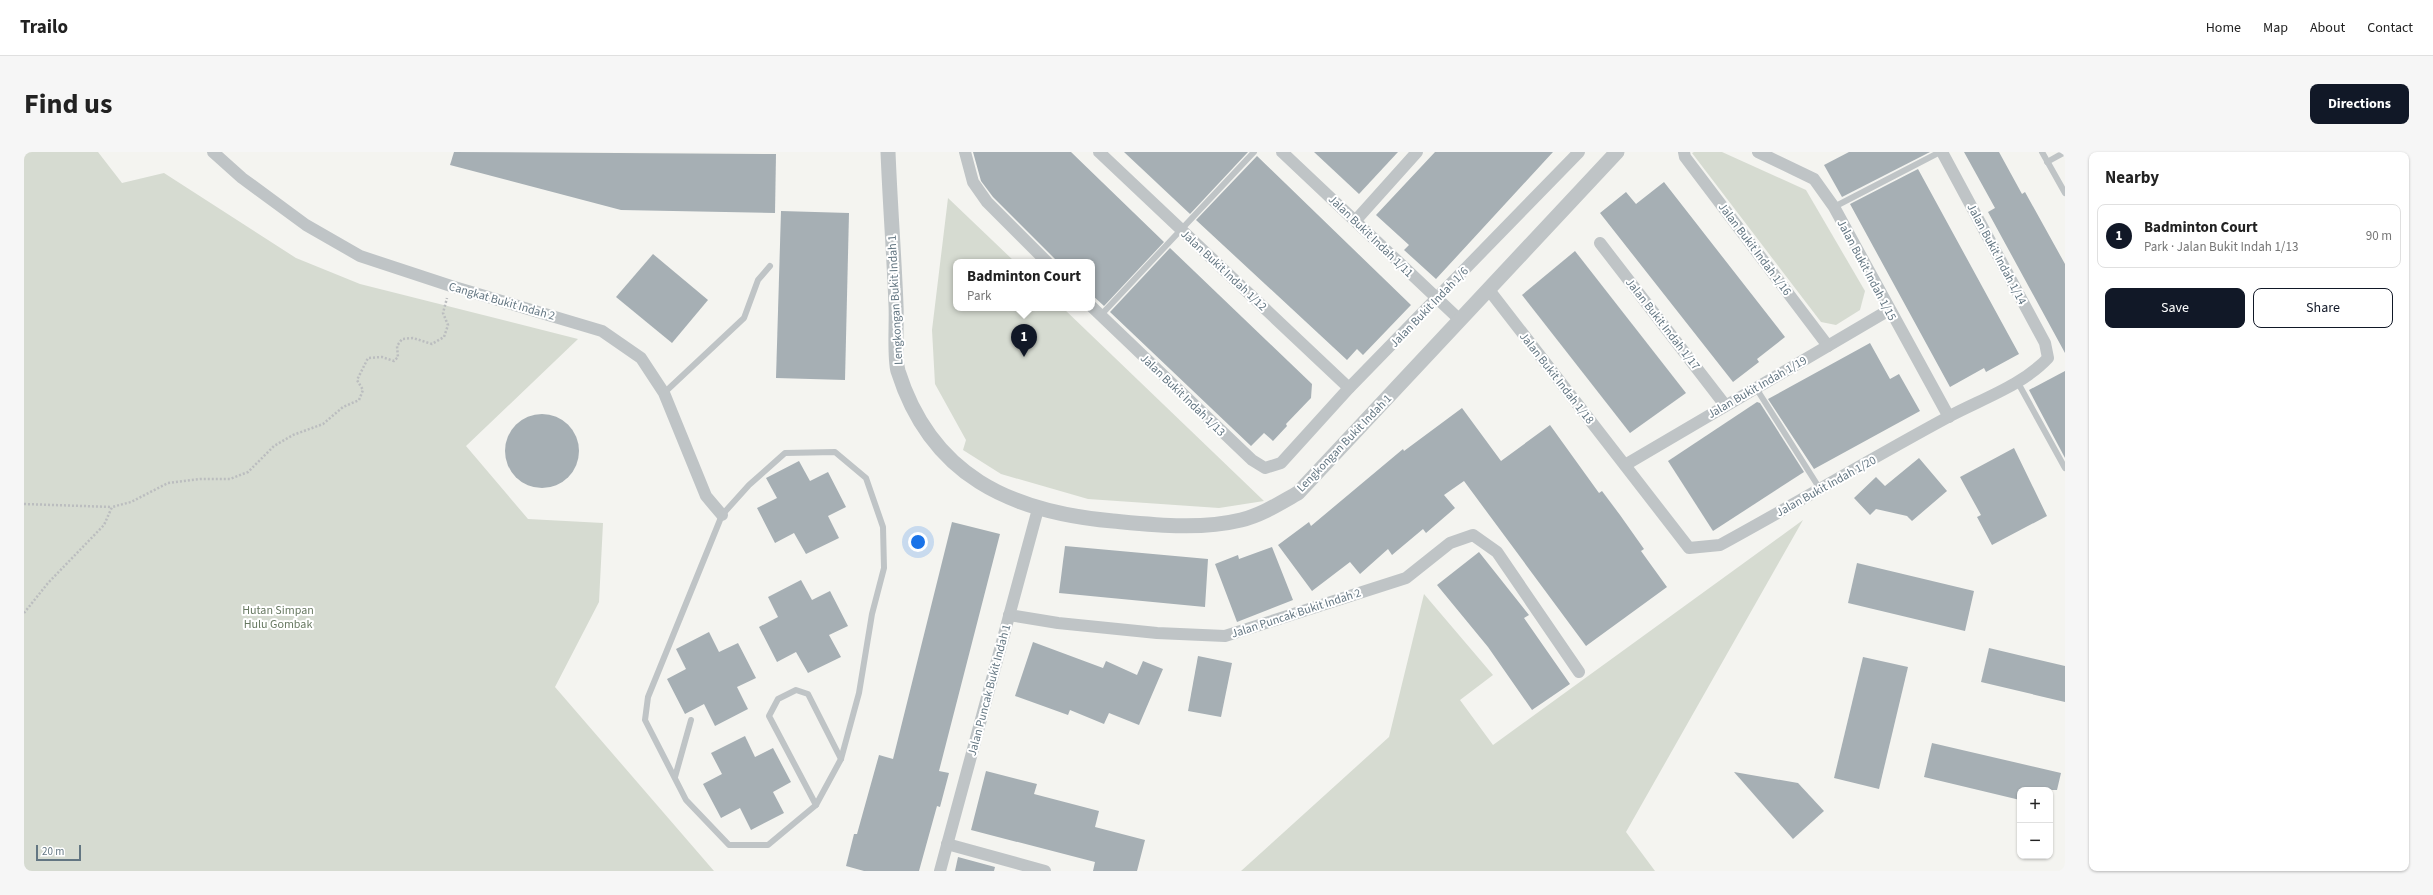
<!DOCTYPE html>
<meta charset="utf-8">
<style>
body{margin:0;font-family:"Source Sans 3",sans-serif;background:#f6f6f6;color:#222}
.controls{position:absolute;right:12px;bottom:12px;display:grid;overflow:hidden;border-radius:8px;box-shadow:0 1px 3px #0004}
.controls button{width:36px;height:36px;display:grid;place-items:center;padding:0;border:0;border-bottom:1px solid #e0e0e0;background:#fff;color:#222;font:20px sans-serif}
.scale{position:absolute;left:12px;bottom:10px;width:45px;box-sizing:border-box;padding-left:4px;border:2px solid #637682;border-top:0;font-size:11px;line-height:14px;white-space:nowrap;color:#637682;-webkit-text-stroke:3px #fff;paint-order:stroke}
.you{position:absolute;left:894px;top:390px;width:14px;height:14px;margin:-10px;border:3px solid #fff;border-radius:50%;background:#1a73e8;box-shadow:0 0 0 6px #1a73e833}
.badge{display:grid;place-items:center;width:26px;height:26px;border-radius:50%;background:#111827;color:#fff;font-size:13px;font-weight:700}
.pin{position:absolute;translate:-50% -33px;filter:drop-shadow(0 1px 2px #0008)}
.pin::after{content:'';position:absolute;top:21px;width:14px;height:12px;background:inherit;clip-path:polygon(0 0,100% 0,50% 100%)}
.popup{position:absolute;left:929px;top:107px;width:142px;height:52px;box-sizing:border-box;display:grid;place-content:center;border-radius:8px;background:#fff;filter:drop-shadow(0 1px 3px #0005);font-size:13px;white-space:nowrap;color:#767676}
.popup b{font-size:15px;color:#222}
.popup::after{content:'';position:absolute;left:50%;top:100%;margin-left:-8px;border:8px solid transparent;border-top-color:#fff}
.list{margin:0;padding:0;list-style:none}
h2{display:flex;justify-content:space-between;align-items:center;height:52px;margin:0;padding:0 16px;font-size:17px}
h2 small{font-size:13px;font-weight:400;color:#767676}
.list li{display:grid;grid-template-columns:26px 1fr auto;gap:12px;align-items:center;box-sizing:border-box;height:64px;margin:0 8px 8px;padding:0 8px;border:1px solid #e0e0e0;border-radius:8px}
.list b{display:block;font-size:15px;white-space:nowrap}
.list p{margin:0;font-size:13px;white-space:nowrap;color:#767676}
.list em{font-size:13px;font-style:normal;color:#767676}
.actions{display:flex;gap:8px;padding:12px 16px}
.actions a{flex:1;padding:9px 0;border:1px solid #111827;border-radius:8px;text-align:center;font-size:14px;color:#111827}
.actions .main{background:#111827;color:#fff}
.map{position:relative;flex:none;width:2041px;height:719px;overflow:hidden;border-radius:8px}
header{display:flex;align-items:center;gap:24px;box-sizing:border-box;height:56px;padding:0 20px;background:#fff;border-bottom:1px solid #e0e0e0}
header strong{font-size:19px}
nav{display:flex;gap:22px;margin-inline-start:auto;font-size:14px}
.intro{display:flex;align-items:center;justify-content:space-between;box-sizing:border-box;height:96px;padding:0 24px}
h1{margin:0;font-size:28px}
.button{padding:10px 18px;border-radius:8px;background:#111827;color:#fff;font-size:14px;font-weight:700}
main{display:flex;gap:24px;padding:0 24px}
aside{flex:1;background:#fff;border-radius:8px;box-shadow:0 1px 3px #0004}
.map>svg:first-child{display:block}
.green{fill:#d6dbd1}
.building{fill:#a6afb4}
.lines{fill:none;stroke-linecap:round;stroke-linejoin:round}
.path{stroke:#bbbdbf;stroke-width:2.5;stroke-dasharray:2 2;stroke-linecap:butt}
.service{stroke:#bfc4c6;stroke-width:6}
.minor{stroke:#bfc4c6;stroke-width:12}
.tertiary{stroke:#bfc4c6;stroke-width:15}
.labels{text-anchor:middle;stroke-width:4;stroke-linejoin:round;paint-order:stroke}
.street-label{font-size:12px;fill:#637682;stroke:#fff}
.park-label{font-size:12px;fill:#687962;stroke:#fff}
</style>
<header>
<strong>Trailo</strong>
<nav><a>Home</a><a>Map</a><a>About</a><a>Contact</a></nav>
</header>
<div class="intro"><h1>Find us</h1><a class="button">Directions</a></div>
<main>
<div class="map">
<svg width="2041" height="719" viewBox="0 0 2041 719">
<rect width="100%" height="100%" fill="#f4f4f0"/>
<g class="green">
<path d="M 0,0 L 74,0 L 98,31 L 140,21 L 272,106 L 336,132 L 554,187 L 442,294 L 504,367 L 579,371 L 575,450 L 531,535 L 690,719 L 0,719 Z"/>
<path d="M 1670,0 L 1698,0 L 1782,38 L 1841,139 L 1836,158 L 1812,173 L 1797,170 L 1668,1 Z"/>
<path d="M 924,46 L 991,110 L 932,110 L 932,156 L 1039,156 L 1240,349 L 1195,356 L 1064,347 L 977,322 L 939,298 L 942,288 L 911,232 L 908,178 Z"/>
<path d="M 1779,368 L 1602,680 L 1631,719 L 1217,719 L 1365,585 L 1400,442 L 1469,523 L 1436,548 L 1469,593 Z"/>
</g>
<g class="building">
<path d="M 430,0 L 752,2 L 751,61 L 597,58 L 426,13 Z"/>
<path d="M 949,0 L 1047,0 L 1140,90 L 1080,154 L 1068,143 L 1068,110 L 1034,110 L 969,45 L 957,29 Z"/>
<path d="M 1100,0 L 1224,0 L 1166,62 Z"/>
<path d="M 1290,0 L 1374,0 L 1335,42 Z"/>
<path d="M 1411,0 L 1529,0 L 1412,127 L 1380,98 L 1385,93 L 1352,63 Z"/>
<path d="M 1825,0 L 1906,0 L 1818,45 L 1800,13 Z"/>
<path d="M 1940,0 L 1975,0 L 1998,42 L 2001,40 L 2041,112 L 2041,201 L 1964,60 L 1971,56 Z"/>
<path d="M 1233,4 L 1387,153 L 1339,203 L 1333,197 L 1323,208 L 1172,68 Z"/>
<path d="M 1894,17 L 1995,202 L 1962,220 L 1960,216 L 1926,235 L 1826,52 Z"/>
<path d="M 1640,30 L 1761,185 L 1733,207 L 1735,210 L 1709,230 L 1576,61 L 1602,40 L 1612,52 Z"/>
<path d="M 757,59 L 825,61 L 821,228 L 752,226 Z"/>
<path d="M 1146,96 L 1288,232 L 1287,246 L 1262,272 L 1263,274 L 1249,289 L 1240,281 L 1227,294 L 1086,160 Z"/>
<path d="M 1551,99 L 1662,241 L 1606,281 L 1498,143 Z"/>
<path d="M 629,102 L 684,148 L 648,191 L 592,145 Z"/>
<path d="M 1846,191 L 1866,227 L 1875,222 L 1896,259 L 1790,317 L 1744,247 Z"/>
<path d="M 2041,219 L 2041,306 L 2005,238 Z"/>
<path d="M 1733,250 L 1736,251 L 1780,320 L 1689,379 L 1644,309 Z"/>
<path d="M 1438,256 L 1477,309 L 1526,273 L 1575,341 L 1578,339 L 1596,363 L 1620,397 L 1617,399 L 1643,435 L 1562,494 L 1440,329 L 1420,343 L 1431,356 L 1402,381 L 1399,377 L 1368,403 L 1364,397 L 1336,422 L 1326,410 L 1288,439 L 1254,393 L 1285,370 L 1287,374 L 1379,297 L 1380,299 Z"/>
<circle cx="518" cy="299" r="37"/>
<path d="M 1990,296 L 2023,364 L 1968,393 L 1953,365 L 1957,363 L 1936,325 Z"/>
<path d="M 1895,306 L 1923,339 L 1888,369 L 1883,364 L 1852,357 L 1846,363 L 1830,346 L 1852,325 L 1861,334 Z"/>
<path d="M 775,309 L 786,329 L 804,320 L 822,355 L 804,364 L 815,386 L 782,402 L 770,381 L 751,391 L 733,356 L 753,346 L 742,326 Z"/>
<path d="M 928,370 L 976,382 L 915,619 L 925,621 L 916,655 L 913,654 L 895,719 L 840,719 L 822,714 L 830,682 L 833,682 L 855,603 L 869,607 Z"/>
<path d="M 1041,394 L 1184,407 L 1181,455 L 1035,441 Z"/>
<path d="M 1248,395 L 1269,448 L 1213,470 L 1191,412 L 1214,403 L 1215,407 Z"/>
<path d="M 1455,400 L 1505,463 L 1500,466 L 1546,532 L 1508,558 L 1464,495 L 1413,433 Z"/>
<path d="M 1833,411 L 1950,439 L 1941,479 L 1824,451 Z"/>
<path d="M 777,428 L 788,448 L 806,439 L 824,474 L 805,483 L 817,505 L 784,521 L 772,500 L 753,510 L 735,475 L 754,465 L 744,445 Z"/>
<path d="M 685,480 L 695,500 L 714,491 L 732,526 L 713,535 L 724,557 L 691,574 L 680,552 L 661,562 L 643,527 L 662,517 L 652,497 Z"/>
<path d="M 1009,490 L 1079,516 L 1082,509 L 1113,523 L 1119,509 L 1139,517 L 1115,573 L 1085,561 L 1080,572 L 1046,558 L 1044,563 L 991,544 Z"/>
<path d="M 1965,496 L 2041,514 L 2041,550 L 1957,530 Z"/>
<path d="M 1174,504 L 1208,511 L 1197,565 L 1164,559 Z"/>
<path d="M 1839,505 L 1884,515 L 1855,637 L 1810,626 Z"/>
<path d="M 721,584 L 731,605 L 749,596 L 767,630 L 749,640 L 760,661 L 727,678 L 716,656 L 697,666 L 679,632 L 698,622 L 687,601 Z"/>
<path d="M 1908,591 L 2037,621 L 2033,638 L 1996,638 L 1996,648 L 1900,625 Z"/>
<path d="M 962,619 L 1013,632 L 1010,642 L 1075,659 L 1071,675 L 1121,688 L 1113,719 L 1069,719 L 1071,710 L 947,678 Z"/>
<path d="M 1710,620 L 1774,631 L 1800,659 L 1769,687 Z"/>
<path d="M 934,705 L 971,715 L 970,719 L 931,719 Z"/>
</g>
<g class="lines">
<g class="path">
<path d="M 0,352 L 88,355"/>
<path d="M 0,461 L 24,431 L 80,373 L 88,355 L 107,350 L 144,331 L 176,327 L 206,327 L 224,320 L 250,294 L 269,283 L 299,272 L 319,255 L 335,248 L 339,238 L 333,228 L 344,206 L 358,205 L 370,209 L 374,205 L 373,194 L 378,187 L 389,186 L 408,192 L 420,185 L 424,173 L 419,161 L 423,146"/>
</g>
<g class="service">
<path d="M 2018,0 L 2041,41"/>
<path d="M 2023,10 L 2041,0"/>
<path d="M 1810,55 L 1916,0"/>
<path d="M 1076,164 L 1230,0"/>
<path d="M 1993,229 L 2041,316"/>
<path d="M 1732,236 L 1796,337"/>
<path d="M 640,241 L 720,166 L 734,128 L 746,114"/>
<path d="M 811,300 L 842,326 L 859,375 L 860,416 L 848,462 L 835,541 L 817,607 L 792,653 L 744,693 L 705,693 L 662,648 L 621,568 L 624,545 L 698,363 L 725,333 L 761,301 Z"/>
<path d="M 651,625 L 667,568"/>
<path d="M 792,653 L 745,564 L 754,547 L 772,538 L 784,542 L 817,607"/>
</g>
<g class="minor">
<path d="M 189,0 L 218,26 L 282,73 L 336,104 L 427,134 L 578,179 L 617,206 L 640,241 L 682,344 L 698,363"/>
<path d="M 941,0 L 949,30 L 963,50 L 1023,110"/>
<path d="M 1075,0 L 1325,236"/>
<path d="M 1258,0 L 1436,168"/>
<path d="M 1660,0 L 1661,5 L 1804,194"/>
<path d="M 1734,0 L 1790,27 L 1810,55 L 1925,265"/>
<path d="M 1332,68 L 1393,0"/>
<path d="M 1576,91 L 1701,253"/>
<path d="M 1465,138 L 1665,396 L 1696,393 C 1773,351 1848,306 1926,264 C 1958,247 1999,233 2024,206 L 2021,191 L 1918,0"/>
<path d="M 1068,155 L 1228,308 L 1241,316 L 1257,311 L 1325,236 L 1555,0"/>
<path d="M 1601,313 L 1865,158"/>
<path d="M 985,463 L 1034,471 L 1133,481 L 1201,484 L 1382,426 L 1426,391 L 1449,383 L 1473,400 L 1555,520"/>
<path d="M 923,692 L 1021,719"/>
<path d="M 916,719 L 1014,357"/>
</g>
<path class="tertiary" d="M 864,0 C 866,51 870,102 872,153 C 873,170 870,204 874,219 C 907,324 987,360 1089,369 C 1132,373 1176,378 1217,368 C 1238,363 1256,351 1274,341 L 1593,0"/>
</g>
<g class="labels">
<g class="street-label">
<text transform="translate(1347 84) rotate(44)" y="4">Jalan Bukit Indah 1/11</text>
<text transform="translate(1731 97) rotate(53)" y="4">Jalan Bukit Indah 1/16</text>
<text transform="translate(1973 102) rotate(62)" y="4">Jalan Bukit Indah 1/14</text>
<text transform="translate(1200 118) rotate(43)" y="4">Jalan Bukit Indah 1/12</text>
<text transform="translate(1843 118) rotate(62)" y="4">Jalan Bukit Indah 1/15</text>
<text transform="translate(871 148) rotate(-93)" y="4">Lengkongan Bukit Indah 1</text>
<text transform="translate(478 149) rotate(16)" y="4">Cangkat Bukit Indah 2</text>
<text transform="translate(1405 155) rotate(-46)" y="4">Jalan Bukit Indah 1/6</text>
<text transform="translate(1639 172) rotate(52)" y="4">Jalan Bukit Indah 1/17</text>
<text transform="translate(1533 226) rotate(52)" y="4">Jalan Bukit Indah 1/18</text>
<text transform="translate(1733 235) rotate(-30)" y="4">Jalan Bukit Indah 1/19</text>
<text transform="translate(1159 243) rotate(44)" y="4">Jalan Bukit Indah 1/13</text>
<text transform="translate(1320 291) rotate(-46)" y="4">Lengkongan Bukit Indah 1</text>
<text transform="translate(1802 334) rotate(-29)" y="4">Jalan Bukit Indah 1/20</text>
<text transform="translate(1272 461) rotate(-18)" y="4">Jalan Puncak Bukit Indah 2</text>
<text transform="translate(965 538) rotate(-75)" y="4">Jalan Puncak Bukit Indah 1</text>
</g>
<g class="park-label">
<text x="254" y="462">Hutan Simpan<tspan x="254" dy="14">Hulu Gombak</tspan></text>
</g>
</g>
</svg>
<div class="controls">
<button>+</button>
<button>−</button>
</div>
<div class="scale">20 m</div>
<div class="you"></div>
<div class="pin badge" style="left:1000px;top:205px">1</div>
<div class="popup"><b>Badminton Court</b>Park</div>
</div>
<aside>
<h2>Nearby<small></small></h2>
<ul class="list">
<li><span class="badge">1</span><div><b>Badminton Court</b><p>Park · Jalan Bukit Indah 1/13</p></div><em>90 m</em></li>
</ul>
<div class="actions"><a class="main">Save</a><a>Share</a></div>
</aside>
</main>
